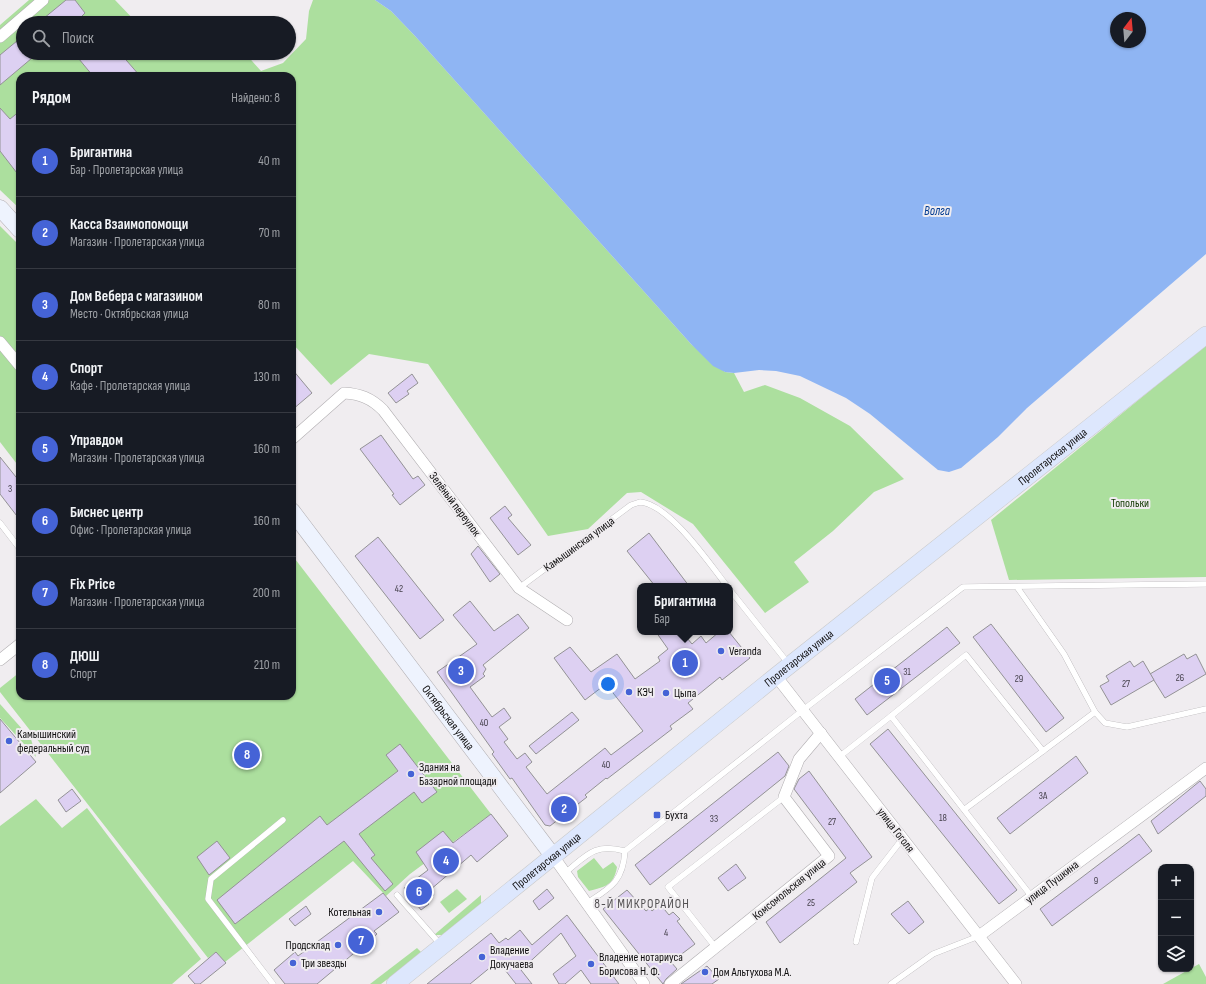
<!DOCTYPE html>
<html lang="ru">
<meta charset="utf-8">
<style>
body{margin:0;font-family:"Sofia Sans Condensed",sans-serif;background:#20242c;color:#f1f3f6}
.controls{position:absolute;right:12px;bottom:12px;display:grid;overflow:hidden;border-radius:8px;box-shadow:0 1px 3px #0004}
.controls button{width:36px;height:36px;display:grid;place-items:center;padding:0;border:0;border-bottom:1px solid #363941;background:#171b24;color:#f1f3f6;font:20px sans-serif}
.compass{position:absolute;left:1110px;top:12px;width:36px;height:36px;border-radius:50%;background:#171b24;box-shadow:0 1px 3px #0004;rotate:16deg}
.you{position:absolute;left:608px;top:684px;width:14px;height:14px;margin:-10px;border:3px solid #fff;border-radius:50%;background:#1a73e8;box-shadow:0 0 0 6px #1a73e833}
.badge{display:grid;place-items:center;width:26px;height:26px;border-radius:50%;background:#4563d6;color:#fff;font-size:13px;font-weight:700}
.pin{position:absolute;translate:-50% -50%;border:2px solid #fff;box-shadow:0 1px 4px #0006}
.popup{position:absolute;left:637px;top:583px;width:96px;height:52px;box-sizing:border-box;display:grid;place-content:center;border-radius:8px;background:#171b24;filter:drop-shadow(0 1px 3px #0005);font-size:13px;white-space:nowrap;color:#9ea1a6}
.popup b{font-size:15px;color:#f1f3f6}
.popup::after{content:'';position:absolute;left:50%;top:100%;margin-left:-8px;border:8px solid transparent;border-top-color:#171b24}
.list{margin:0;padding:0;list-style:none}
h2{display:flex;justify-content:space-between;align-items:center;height:52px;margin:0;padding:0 16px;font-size:17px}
h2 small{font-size:13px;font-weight:400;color:#9ea1a6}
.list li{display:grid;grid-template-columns:26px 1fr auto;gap:12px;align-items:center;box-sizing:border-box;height:72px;padding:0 16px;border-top:1px solid #363941}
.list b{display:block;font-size:15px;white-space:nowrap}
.list p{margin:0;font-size:13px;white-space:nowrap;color:#9ea1a6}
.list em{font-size:13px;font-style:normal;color:#9ea1a6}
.icon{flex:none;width:22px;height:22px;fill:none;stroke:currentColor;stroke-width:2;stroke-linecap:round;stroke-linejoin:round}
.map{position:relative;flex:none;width:1206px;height:984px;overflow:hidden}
.search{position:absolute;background:#171b24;box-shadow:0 1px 3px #0004;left:16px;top:16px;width:280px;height:44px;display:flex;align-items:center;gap:10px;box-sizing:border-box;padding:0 14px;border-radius:22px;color:#9ea1a6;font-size:15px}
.panel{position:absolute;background:#171b24;box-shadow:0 1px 3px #0004;left:16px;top:72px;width:280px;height:628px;border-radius:12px}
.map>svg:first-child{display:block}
.green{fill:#acdf9e}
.water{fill:#8fb5f3;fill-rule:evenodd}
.building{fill:#ddd0f2;stroke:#939295}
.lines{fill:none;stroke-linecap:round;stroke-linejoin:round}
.lane-casing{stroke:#b1aeb1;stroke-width:6}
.street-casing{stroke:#b1aeb1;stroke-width:12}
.secondary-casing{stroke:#b1aeb1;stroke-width:17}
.primary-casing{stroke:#cacaca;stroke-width:18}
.lane{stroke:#fff;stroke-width:5.5}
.street{stroke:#fff;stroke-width:11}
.secondary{stroke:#eef3fe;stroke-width:16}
.primary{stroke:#dde7fd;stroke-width:17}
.poi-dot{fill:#4563d6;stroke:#f0edf0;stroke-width:1.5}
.labels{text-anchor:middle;stroke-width:4;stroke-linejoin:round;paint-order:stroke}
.number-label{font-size:10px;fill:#423e48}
.street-label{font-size:12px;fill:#0f0e0f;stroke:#f0edf0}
.park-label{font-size:12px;fill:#133a04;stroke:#f0edf0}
.poi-label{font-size:12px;fill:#0f0e0f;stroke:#f0edf0;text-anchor:start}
.water-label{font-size:13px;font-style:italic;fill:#023b91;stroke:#f0edf0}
.neighbourhood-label{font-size:13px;letter-spacing:1px;fill:#514f51;stroke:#f0edf0}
</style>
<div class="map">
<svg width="1206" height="984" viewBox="0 0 1206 984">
<rect width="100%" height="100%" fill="#f0edf0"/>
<g class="green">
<path d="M 29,0 L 115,0 L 137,23 L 23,23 L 23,53 L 245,53 L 261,71 L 283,63 L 306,39 L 309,11 L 313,0 L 375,0 L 391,11 L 415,36 L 691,344 L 725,372 L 734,373 L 744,392 L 765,385 L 800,398 L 850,426 L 904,479 L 874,492 L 833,531 L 794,562 L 809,582 L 765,613 L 693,524 L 641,492 L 627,493 L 588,529 L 548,536 L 428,364 L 369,354 L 331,385 L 292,343 L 292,76 L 20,76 L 20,209 L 0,190 L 0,25 Z"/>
<path d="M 0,226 L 20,246 L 20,468 L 0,442 Z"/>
<path d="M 1206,345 L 1206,577 L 1009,580 L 991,520 Z"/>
<path d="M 292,555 L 491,814 L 410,874 L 386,896 L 353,861 L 225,962 L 216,952 L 208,958 L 0,692 L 0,688 L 20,672 L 20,696 L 292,696 Z"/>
<path d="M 0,704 L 31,739 L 36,757 L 0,718 Z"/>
<path d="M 36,799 L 62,828 L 87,808 L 201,959 L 172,984 L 0,984 L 0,826 Z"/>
<path d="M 594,858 L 603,869 L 613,862 L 617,867 C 614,885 605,887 589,891 L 578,877 L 577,871 Z"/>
<path d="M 457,889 L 467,899 L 449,913 L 440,902 Z"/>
<path d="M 481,895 L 481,904 L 442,935 L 434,935 Z"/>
<path d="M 417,948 L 422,953 L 381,984 L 370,984 Z"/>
<path d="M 1199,964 L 1206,977 L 1206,984 L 1163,984 Z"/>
</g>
<path class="water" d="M 375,0 L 1206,0 L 1206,254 L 1027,408 L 998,437 L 961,468 L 949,472 L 938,470 L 870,414 L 846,398 L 800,376 L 776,371 L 759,370 L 734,373 L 725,372 L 713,366 L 691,344 L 415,36 L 391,11 ZM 1116,18 L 1140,18 L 1140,42 L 1116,42 Z"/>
<g class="building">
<path d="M 66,0 L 75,0 L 85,13 L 75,23 L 38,23 Z"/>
<path d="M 23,36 L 23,53 L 38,53 L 0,85 L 0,55 Z"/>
<path d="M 74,53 L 120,53 L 140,76 L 93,76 Z"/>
<path d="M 0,108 L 10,119 L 20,111 L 20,177 L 0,151 Z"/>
<path d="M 292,369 L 312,393 L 292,410 Z"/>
<path d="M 412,374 L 418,383 L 407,391 L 409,394 L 396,403 L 388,393 Z"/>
<path d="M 381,435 L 413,479 L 418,476 L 425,485 L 400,505 L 392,495 L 394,494 L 360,449 Z"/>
<path d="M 0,457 L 20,482 L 20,520 L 0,494 Z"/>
<path d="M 505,506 L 512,515 L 508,518 L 531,545 L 518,555 L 490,518 Z"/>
<path d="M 649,533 L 689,586 L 655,586 L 627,551 Z"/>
<path d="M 378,537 L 444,620 L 420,639 L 355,556 Z"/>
<path d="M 478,546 L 500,574 L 490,582 L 471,554 Z"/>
<path d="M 470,601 L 494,631 L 518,614 L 529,628 L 483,665 L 486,669 L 483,674 L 485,676 L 470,687 L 492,717 L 504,708 L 511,718 L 499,727 L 508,739 L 504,742 L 517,759 L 525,753 L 532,762 L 526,767 L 547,794 L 605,748 L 611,755 L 643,731 L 606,684 L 585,700 L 554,658 L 570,647 L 591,672 L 617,654 L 635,679 L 660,661 L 658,657 L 668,649 L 656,632 L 682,632 L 692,644 L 701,636 L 706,643 L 719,632 L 729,632 L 750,658 L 722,680 L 720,677 L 688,703 L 693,709 L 670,726 L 672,729 L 607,779 L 606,778 L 585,795 L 587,797 L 550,826 L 545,825 L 512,778 L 510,779 L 492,754 L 494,752 L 437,672 L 477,644 L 453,615 Z"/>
<path d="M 991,624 L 1064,718 L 1046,732 L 973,637 Z"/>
<path d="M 947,627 L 960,643 L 867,715 L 855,699 Z"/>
<path d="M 1184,654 L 1187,659 L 1196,654 L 1206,674 L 1165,698 L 1150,674 Z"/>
<path d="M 1130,661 L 1134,667 L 1143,661 L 1154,680 L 1111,705 L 1100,686 L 1109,681 L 1106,676 Z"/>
<path d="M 572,712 L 579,720 L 536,754 L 529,746 Z"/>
<path d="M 0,719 L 36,762 L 0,793 Z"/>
<path d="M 888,729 L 1017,890 L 999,904 L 870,744 Z"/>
<path d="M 400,744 L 437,792 L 422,803 L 414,792 L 359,834 L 375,855 L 371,858 L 393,884 L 385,891 L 344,841 L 235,924 L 217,900 L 320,816 L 327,825 L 398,771 L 386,755 Z"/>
<path d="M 778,752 L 789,766 L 785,776 L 650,885 L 635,865 Z"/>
<path d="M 1076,756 L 1088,773 L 1010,834 L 997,818 Z"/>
<path d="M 809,771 L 872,857 L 850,873 L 857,882 L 780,943 L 766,922 L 846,858 L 794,789 L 799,779 Z"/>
<path d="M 1200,781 L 1206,789 L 1206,796 L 1158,834 L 1151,821 Z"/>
<path d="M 72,789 L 81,801 L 66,812 L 58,800 Z"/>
<path d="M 491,814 L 508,836 L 477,862 L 471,855 L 430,890 L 434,895 L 426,901 L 429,904 L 421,910 L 404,888 L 428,870 L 416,852 L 443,831 L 453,843 Z"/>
<path d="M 1139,834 L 1152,851 L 1052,926 L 1040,909 Z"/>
<path d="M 217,841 L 230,858 L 209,875 L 197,857 Z"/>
<path d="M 736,864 L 746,878 L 728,891 L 718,878 Z"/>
<path d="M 547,889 L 554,898 L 539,910 L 533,901 Z"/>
<path d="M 627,890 L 646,911 L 650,908 L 652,911 L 660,904 L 669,915 L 673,912 L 680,919 L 677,921 L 695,944 L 671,962 L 677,969 L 666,979 L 663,984 L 603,909 Z"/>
<path d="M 383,893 L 399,912 L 374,931 L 377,934 L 317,984 L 285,984 L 274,970 L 295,952 L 298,956 Z"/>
<path d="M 908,901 L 924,922 L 909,934 L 891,914 Z"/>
<path d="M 306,906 L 311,914 L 295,926 L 289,919 Z"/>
<path d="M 567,915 L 619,984 L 591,984 L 581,970 L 565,984 L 559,984 L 553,974 L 576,956 L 561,933 L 521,970 L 532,984 L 516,984 L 498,961 L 470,984 L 427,984 L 491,933 L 499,943 L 506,938 L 508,940 L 520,930 L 532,945 Z"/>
<path d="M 216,952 L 226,963 L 200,984 L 195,984 L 188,976 Z"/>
<path d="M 707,966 L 719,979 L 712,984 L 681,984 Z"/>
</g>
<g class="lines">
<defs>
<g id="lane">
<path d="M 0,523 L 20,549"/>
<path d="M 519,588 L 631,505 L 640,502 C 669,504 709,563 727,586"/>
<path d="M 730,590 L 788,663"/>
<path d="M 1095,712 L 1105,723 L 1127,727 L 1206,709"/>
<path d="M 891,716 L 966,655 L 1043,751 L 1095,712 L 1064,654 L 1017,587"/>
<path d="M 839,757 L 891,716 L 1032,897"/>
<path d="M 965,809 L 1043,751"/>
<path d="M 565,873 C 587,855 594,843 625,851"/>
<path d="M 397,895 L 440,944"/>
<path d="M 587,903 C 610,888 623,882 625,851 L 803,710 L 963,587 L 1206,584"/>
<path d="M 856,942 L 872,878 L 903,838"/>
<path d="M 716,948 L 668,887 L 784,797"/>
<path d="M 273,984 L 208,899 L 211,879 L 283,820"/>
<path d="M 891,984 L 933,954 L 979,936"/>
</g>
<g id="street">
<path d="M 0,37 L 43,0"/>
<path d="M 0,342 L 20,366"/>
<path d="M 292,439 L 344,393 C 360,394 371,398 383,410 L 519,588 L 567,620"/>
<path d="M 0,660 L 20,644"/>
<path d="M 776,676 L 1016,984"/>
<path d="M 553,856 L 644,984"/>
<path d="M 979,936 L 1206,768"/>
<path d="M 670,984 L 829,856 L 784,797 L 799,759 L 821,733"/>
</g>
<g id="secondary">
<path d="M 0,208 L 20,230"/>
<path id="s1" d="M 292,511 L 553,856"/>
</g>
<g id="primary">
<path id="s2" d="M 395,984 L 776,676 L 1206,335"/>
</g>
</defs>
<use href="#lane" class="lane-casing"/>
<use href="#street" class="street-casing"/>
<use href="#secondary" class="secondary-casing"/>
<use href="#primary" class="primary-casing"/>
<use href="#lane" class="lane"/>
<use href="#street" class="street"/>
<use href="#secondary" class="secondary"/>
<use href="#primary" class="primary"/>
</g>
<g class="poi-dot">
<circle cx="721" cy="651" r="4"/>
<circle cx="629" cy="692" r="4"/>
<circle cx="666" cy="693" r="4"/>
<circle cx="9" cy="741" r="4"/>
<circle cx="411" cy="774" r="4"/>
<rect x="653" y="811" width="8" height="8" rx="2"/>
<circle cx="379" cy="912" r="4"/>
<circle cx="338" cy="945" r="4"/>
<circle cx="482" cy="957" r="4"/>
<circle cx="293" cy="963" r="4"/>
<circle cx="591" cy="964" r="4"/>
<circle cx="705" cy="972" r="4"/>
</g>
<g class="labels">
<g class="number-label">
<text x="10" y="492">3</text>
<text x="399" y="592">42</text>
<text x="907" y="675">31</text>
<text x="1180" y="681">26</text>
<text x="1019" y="682">29</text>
<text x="1126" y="687">27</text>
<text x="484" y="726">40</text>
<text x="606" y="768">40</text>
<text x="1043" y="799">3А</text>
<text x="943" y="821">18</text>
<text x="714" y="822">33</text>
<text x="832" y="825">27</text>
<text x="1096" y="884">9</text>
<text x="811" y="906">25</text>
<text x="666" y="936">4</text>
</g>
<g class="street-label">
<text dy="4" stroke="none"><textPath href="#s2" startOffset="843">Пролетарская улица</textPath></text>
<text transform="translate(455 504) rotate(53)" y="4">Зелёный переулок</text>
<text transform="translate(579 544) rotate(-36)" y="4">Камышинская улица</text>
<text dy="4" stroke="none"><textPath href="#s2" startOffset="519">Пролетарская улица</textPath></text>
<text dy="4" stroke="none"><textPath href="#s1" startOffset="259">Октябрьская улица</textPath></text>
<text transform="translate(896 830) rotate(52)" y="4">улица Гоголя</text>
<text dy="4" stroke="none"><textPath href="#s2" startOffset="195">Пролетарская улица</textPath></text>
<text transform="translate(1052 882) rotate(-37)" y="4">улица Пушкина</text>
<text transform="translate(789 889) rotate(-39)" y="4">Комсомольская улица</text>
</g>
<g class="park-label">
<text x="1130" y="507">Топольки</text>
</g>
<g class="poi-label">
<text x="729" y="655">Veranda</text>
<text x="637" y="696">КЭЧ</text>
<text x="674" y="697">Цыпа</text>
<text x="17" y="738">Камышинский<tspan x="17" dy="14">федеральный суд</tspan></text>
<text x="419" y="771">Здания на<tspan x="419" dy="14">Базарной площади</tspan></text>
<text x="665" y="819">Бухта</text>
<text x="371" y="916" text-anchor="end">Котельная</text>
<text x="330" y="949" text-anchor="end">Продсклад</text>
<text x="490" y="954">Владение<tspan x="490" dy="14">Докучаева</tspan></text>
<text x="599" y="961">Владение нотариуса<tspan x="599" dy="14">Борисова Н. Ф.</tspan></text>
<text x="301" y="967">Три звезды</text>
<text x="713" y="976">Дом Альтухова М.А.</text>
</g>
<g class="water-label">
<text x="937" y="215">Волга</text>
</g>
<g class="neighbourhood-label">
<text x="642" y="908">8-Й МИКРОРАЙОН</text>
</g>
</g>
</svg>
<div class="controls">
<button>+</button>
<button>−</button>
<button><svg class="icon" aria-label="layers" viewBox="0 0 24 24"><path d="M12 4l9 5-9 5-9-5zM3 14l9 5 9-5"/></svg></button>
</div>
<svg class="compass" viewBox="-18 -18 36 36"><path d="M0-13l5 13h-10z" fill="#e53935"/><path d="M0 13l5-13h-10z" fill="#9ea1a6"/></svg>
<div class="you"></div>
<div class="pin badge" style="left:685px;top:663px">1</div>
<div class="popup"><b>Бригантина</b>Бар</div>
<div class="pin badge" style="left:564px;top:809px">2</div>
<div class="pin badge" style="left:461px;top:671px">3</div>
<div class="pin badge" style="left:446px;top:861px">4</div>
<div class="pin badge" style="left:887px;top:681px">5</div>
<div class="pin badge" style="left:419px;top:892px">6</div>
<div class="pin badge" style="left:361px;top:941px">7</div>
<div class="pin badge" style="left:247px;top:755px">8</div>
<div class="search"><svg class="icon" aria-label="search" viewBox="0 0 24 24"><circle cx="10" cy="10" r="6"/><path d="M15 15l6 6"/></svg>Поиск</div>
<section class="panel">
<h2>Рядом<small>Найдено: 8</small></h2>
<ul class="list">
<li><span class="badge">1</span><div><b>Бригантина</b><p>Бар · Пролетарская улица</p></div><em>40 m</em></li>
<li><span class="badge">2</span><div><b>Касса Взаимопомощи</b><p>Магазин · Пролетарская улица</p></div><em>70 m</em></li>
<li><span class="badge">3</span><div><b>Дом Вебера с магазином</b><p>Место · Октябрьская улица</p></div><em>80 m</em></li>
<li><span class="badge">4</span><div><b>Спорт</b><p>Кафе · Пролетарская улица</p></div><em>130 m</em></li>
<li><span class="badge">5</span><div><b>Управдом</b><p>Магазин · Пролетарская улица</p></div><em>160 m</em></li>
<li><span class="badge">6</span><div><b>Биснес центр</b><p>Офис · Пролетарская улица</p></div><em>160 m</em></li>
<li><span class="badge">7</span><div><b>Fix Price</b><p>Магазин · Пролетарская улица</p></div><em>200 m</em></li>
<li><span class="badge">8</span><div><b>ДЮШ</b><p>Спорт</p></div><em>210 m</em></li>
</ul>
</section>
</div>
